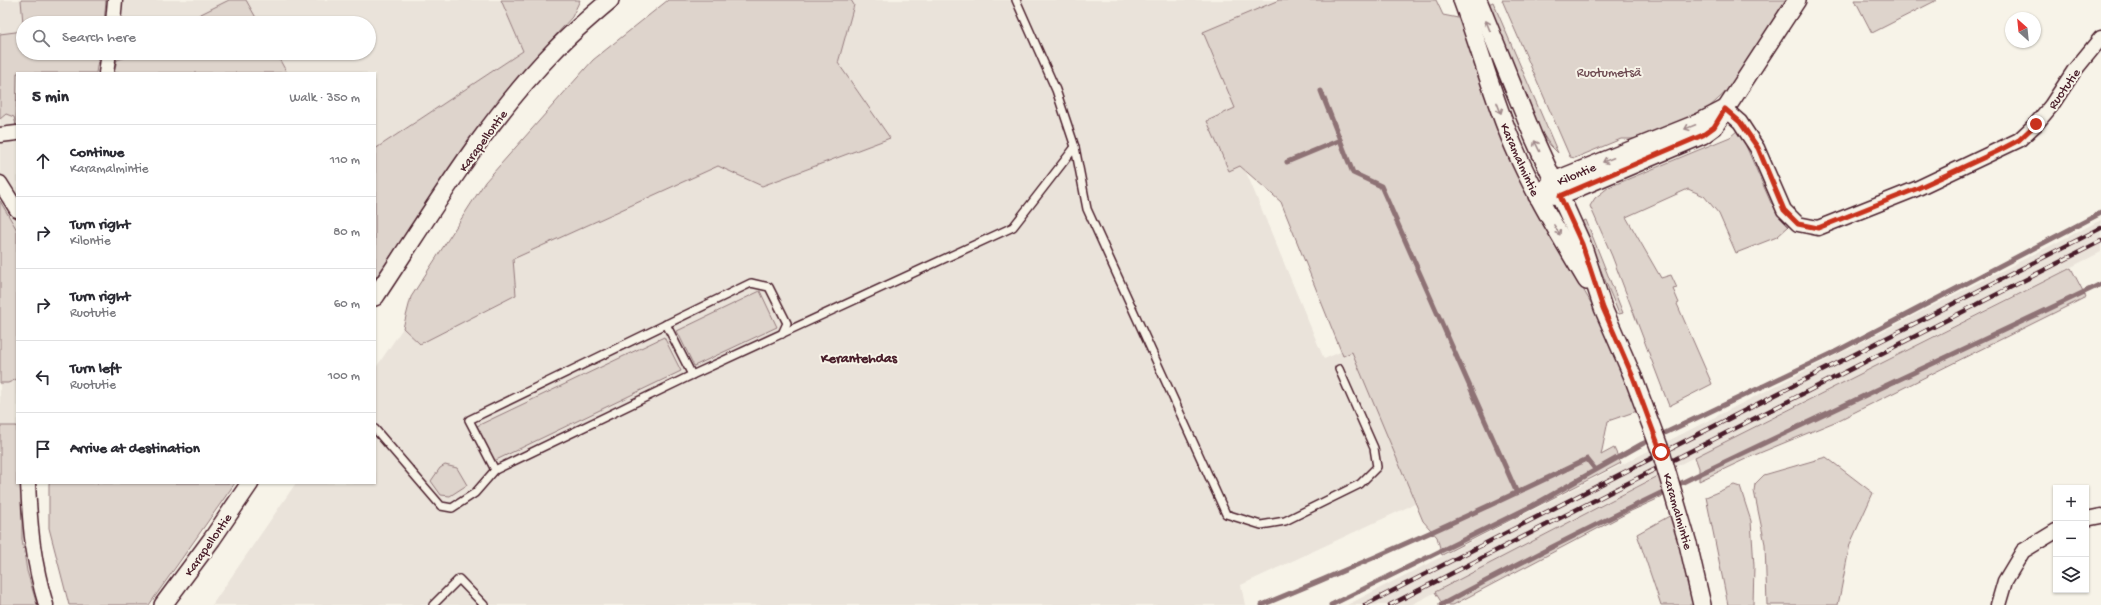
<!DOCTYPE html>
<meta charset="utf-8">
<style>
body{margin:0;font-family:"Gochi Hand",sans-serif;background:#f2f2f3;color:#2b2b33}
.controls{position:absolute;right:12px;bottom:12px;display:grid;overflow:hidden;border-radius:0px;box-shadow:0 1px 3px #0004}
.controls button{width:36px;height:36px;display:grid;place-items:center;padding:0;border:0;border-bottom:1px solid #e1e1e2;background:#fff;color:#2b2b33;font:20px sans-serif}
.compass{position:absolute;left:2005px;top:12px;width:36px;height:36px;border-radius:50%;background:#fff;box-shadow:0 1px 3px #0004;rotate:333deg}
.stop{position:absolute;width:12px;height:12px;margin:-9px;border:3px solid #c8321e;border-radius:50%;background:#fff}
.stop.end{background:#c8321e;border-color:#fff;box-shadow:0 1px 4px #0008}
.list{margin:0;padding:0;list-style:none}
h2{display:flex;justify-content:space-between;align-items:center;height:52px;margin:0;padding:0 16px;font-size:17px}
h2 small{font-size:13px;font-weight:400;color:#7c7c81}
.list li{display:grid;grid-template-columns:26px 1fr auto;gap:12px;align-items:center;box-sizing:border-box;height:72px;padding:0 16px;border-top:1px solid #e1e1e2}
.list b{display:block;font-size:15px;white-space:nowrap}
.list p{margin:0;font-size:13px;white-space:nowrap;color:#7c7c81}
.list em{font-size:13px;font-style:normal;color:#7c7c81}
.icon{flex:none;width:22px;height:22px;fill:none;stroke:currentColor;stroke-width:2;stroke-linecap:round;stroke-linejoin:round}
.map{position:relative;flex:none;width:2101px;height:605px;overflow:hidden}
.search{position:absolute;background:#fff;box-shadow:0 1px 3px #0004;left:16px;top:16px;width:360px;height:44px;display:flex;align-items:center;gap:10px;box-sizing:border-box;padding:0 14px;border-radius:22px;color:#7c7c81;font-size:15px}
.panel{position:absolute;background:#fff;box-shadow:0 1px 3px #0004;left:16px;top:72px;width:360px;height:412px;border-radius:0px}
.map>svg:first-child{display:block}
.built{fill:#eae3da;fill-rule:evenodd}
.green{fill:#ded4cc;stroke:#947a7c}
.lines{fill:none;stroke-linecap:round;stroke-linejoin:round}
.stream{stroke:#8e7275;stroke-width:5}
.service-casing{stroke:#4a1f2b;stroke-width:10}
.minor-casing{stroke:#4a1f2b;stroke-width:17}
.tertiary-casing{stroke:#4a1f2b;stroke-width:20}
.service{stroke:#f7f3e8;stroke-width:7}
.minor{stroke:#f7f3e8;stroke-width:14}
.tertiary{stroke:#f7f3e8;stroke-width:17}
.rail-casing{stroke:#4a1f2b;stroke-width:4.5}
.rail{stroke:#f7f3e8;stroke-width:3;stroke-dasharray:9;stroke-linecap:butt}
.tertiary-bridge-casing{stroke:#4a1f2b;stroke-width:20;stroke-linecap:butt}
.tertiary-bridge{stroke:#f7f3e8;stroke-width:17}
.oneway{stroke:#a0898a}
.route{stroke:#c8321e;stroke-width:5}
.labels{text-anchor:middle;stroke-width:4;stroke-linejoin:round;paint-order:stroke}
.park-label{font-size:13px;fill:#6f4c53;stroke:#f7f3e8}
.street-label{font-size:13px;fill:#4a1f2b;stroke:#f7f3e8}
.neighbourhood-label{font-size:14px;font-weight:bold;fill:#4a1f2b;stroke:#f7f3e8}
</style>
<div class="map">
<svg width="2101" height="605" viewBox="0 0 2101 605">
<rect width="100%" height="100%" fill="#f7f3e8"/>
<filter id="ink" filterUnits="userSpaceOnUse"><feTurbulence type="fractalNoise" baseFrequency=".025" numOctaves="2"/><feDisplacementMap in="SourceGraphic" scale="8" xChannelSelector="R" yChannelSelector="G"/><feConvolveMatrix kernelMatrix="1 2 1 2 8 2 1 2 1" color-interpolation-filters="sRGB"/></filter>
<g filter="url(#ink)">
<g class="built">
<path d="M 0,0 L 501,0 L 523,51 L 375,149 L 375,73 L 17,73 L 17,426 L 0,426 ZM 23,23 L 369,23 L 369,53 L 23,53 Z"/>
<path d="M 851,0 L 1291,0 L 1244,167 L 1324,359 L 1352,347 L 1421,501 L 1241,585 L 1245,605 L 212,605 L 296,483 L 375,483 L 375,369 L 403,328 L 420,344 L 516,295 L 512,259 L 718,166 L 762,186 L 890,138 L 838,63 L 854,5 Z"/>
<path d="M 2101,220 L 2101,252 L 1645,482 L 1411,605 L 1347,605 Z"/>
</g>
<g class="green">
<path d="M 21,0 L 106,0 L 104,23 L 23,23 Z"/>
<path d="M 229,0 L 246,0 L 259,23 L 183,23 Z"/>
<path d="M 501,0 L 580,0 L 572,17 L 511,85 L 471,137 L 375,279 L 375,149 L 523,51 Z"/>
<path d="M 668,0 L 851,0 L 854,5 L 838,63 L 890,138 L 762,186 L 718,166 L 513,259 L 516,295 L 420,344 L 403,328 L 411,297 L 485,182 L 593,60 Z"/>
<path d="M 1279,0 L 1436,0 L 1443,15 L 1463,19 L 1551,234 L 1594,308 L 1640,410 L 1608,421 L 1601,455 L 1614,448 L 1621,463 L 1442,555 L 1437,537 L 1423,521 L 1352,352 L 1343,356 L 1281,202 L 1240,166 L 1229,171 L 1207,121 L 1235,108 L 1203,32 Z"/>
<path d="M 1502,0 L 1786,0 L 1728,90 L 1706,110 L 1693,117 L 1637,139 L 1621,139 L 1575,158 L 1570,157 Z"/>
<path d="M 1855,0 L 1937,0 L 1872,33 Z"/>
<path d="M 1493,2 L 1558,153 L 1550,145 L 1538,127 L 1486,5 Z"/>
<path d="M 23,31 L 23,53 L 99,53 L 96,73 L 17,73 L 16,125 L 14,117 L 6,114 L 0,119 L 0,34 Z"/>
<path d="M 134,53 L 276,53 L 287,73 L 114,73 L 117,60 L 133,55 Z"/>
<path d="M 1738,130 L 1750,141 L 1746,146 L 1771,203 L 1780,211 L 1789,226 L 1777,237 L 1736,253 L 1719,214 L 1704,196 L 1688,189 L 1626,217 L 1661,278 L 1671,275 L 1677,288 L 1673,289 L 1679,303 L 1677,304 L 1712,384 L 1669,406 L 1612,256 L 1590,206 L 1595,198 L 1609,187 L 1730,137 Z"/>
<path d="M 0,201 L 17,230 L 17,379 L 8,383 L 0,383 Z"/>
<path d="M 1586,220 L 1623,313 L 1619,314 L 1581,222 Z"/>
<path d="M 2071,268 L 2086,297 L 1837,421 L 1750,457 L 1699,481 L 1699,468 L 1695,457 Z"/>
<path d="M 760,291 L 777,327 L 694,366 L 677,331 Z"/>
<path d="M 664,337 L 681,371 L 494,461 L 477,426 Z"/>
<path d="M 0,426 L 17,426 L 17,483 L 22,483 L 22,539 L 27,571 L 37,605 L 0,605 Z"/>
<path d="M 1826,457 L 1873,493 L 1850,544 L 1838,605 L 1767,605 L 1765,544 L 1754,491 L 1755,484 L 1764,475 Z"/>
<path d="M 445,465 L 457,468 L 467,485 L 450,496 L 441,495 L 431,481 L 440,468 Z"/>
<path d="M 1662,474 L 1665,480 L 1664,496 L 1631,511 L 1453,605 L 1443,605 L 1435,592 Z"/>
<path d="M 49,483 L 235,483 L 149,605 L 69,605 L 49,528 Z"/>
<path d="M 1734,485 L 1740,487 L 1751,521 L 1754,566 L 1753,605 L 1728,605 L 1706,497 Z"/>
<path d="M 1673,514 L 1694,605 L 1661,605 L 1637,534 Z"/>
</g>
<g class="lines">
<g class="stream">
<path d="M 1321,91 L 1353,173 L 1381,186 L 1517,493"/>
<path d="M 1287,162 L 1340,140"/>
<path d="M 1262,605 C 1372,560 1480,511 1587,459 L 1595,469"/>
<path d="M 1331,605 L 1532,506 L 1642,444 L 1835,352 L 2101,213"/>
<path d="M 1441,605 C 1657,489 1880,390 2101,284"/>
</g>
<defs>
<g id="service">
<path d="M 1016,0 L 1056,90 L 1075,147 L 1087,209 L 1226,514 L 1261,525 L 1285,521 L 1360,484 L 1377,467 L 1374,448 L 1339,369"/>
<path d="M 666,324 L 692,375"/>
<path d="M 375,429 L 441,506 L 452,508 L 475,493 L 495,470 L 692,375 L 1013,227 L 1075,147"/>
<path d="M 495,470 L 469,420 L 751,283 L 769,287 L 787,323 L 782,334"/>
<path d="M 433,605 L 459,579 L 484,605"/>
</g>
<g id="minor">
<path d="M 113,23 L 115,0"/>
<path d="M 106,73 L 109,53"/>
<path d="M 1725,109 L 1740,122 L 1757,148 L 1784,210 L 1798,224 L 1818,228 L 1916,189 L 2019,140 L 2036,124 L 2051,106 L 2074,71 L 2101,38"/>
<path d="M 0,135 L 17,133"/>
<path d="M 0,183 L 17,210"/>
<path d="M 28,483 C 30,527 33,562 46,605"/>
<path d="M 2086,519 L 2101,516"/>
<path d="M 1998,605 L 2005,581 L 2023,551 L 2056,531"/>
</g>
<g id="tertiary">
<path d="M 1462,0 C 1480,48 1493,99 1514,147 C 1534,194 1561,237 1587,281"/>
<path d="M 1478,0 L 1533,136 L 1582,244 L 1603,308 L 1633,377"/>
<path d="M 1546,188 L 1554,181 L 1698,123 L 1723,110"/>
<path d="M 1537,196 L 1561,195 L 1703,135 L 1714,127 L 1797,0"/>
<path d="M 375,297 C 431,213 483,124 554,51 C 571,33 591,16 610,0"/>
<path d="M 1688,544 L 1702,605"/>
<path d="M 163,605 L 212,539 L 250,483"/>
</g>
</defs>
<use href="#service" class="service-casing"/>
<use href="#minor" class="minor-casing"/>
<use href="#tertiary" class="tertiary-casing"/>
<use href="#service" class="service"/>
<use href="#minor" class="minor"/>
<use href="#tertiary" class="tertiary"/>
<defs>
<g id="rail">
<path d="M 1365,605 L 2101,228"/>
<path d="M 1390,605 L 2101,241"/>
</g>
</defs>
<use href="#rail" class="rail-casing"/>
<use href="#rail" class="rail"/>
<defs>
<path id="tertiary-bridge" d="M 1633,377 L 1661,452 L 1688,544"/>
</defs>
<use href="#tertiary-bridge" class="tertiary-bridge-casing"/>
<use href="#tertiary-bridge" class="tertiary-bridge"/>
</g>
<defs><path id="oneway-shaft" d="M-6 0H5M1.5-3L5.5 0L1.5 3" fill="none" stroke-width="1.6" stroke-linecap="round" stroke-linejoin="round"/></defs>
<g class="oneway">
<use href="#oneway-shaft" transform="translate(1488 26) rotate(-112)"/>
<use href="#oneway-shaft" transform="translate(1499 108) rotate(69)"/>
<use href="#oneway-shaft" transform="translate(1690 127) rotate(158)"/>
<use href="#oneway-shaft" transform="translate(1537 146) rotate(-116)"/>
<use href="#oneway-shaft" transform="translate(1608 160) rotate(158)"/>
<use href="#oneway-shaft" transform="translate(1557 230) rotate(59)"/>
</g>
</g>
<g class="lines" filter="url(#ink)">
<path class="route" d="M 1661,452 L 1633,377 L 1603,308 L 1582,244 L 1560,196 L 1703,135 L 1714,127 L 1725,109 L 1740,122 L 1758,148 L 1784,210 L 1798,224 L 1818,228 L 1916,189 L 1998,151 L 2019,140 L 2036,124"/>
</g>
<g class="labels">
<g class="park-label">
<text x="1609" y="76">Ruotumetsä</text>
</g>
<g class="street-label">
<text transform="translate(2063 88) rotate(-55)" y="5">Ruotutie</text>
<text transform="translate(482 140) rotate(-54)" y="5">Karapellontie</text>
<text transform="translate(1521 159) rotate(66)" y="5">Karamalmintie</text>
<text transform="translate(1576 173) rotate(-23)" y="5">Kilontie</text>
<text transform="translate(1679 511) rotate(74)" y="5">Karamalmintie</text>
<text transform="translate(207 544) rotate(-55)" y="5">Karapellontie</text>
</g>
<g class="neighbourhood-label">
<text x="859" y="362">Kerantehdas</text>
</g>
</g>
</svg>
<div class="controls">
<button>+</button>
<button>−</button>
<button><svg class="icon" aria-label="layers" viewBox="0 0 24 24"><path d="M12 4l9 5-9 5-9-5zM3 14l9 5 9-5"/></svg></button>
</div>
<svg class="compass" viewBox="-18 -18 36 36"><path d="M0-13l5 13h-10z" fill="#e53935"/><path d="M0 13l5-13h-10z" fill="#7c7c81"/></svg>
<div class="stop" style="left:1661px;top:452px"></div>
<div class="stop end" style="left:2036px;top:124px"></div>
<div class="search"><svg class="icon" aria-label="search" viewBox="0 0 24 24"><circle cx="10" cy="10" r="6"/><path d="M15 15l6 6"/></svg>Search here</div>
<section class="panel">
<h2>5 min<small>Walk · 350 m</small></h2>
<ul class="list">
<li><svg class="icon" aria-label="ahead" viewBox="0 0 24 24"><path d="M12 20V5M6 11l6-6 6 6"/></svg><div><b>Continue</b><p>Karamalmintie</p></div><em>110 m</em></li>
<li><svg class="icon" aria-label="right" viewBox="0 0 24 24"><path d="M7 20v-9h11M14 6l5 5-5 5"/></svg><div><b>Turn right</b><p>Kilontie</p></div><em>80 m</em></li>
<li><svg class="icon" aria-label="right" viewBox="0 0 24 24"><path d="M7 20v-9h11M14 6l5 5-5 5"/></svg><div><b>Turn right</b><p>Ruotutie</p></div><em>60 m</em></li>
<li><svg class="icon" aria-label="left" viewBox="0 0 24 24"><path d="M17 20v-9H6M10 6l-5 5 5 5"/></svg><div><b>Turn left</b><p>Ruotutie</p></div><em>100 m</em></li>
<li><svg class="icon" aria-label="arrive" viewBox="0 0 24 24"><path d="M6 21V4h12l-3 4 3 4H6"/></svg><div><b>Arrive at destination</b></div></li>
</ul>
</section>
</div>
